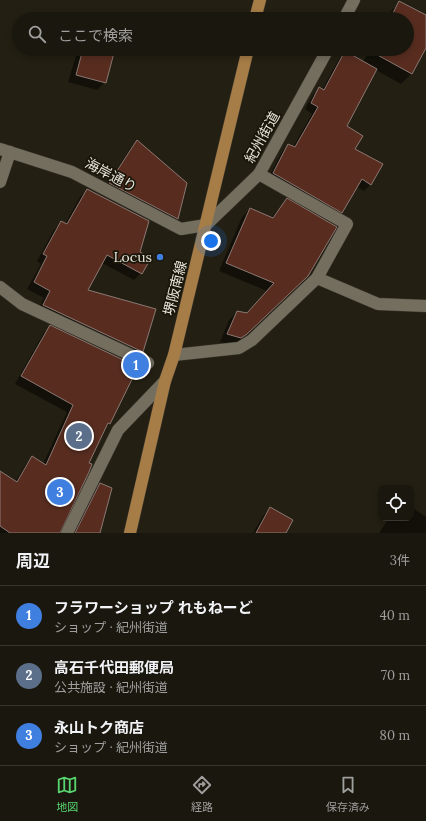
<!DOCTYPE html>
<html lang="ja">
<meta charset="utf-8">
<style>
body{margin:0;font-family:Lora,"Noto Sans JP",serif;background:#27241c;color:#f1f3f6}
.controls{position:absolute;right:12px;bottom:12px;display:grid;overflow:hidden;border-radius:8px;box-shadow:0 2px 6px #0003}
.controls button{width:36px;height:36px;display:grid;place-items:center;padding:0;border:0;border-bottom:1px solid #38362e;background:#1a170e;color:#f1f3f6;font:20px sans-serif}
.you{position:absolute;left:211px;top:241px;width:14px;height:14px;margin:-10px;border:3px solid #fff;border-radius:50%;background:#1a73e8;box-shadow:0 0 0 6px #1a73e833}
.badge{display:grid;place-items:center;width:26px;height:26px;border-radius:50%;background:#58d56f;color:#fff;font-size:13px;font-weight:700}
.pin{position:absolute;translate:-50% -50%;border:2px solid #fff;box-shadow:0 1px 4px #0006}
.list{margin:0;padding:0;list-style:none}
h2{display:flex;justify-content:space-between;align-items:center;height:52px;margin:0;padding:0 16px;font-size:17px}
h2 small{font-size:13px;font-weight:400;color:#9f9f9e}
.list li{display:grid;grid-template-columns:26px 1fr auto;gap:12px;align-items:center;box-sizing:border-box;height:60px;padding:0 16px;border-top:1px solid #38362e}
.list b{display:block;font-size:15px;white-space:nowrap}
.list p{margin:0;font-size:13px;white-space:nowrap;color:#9f9f9e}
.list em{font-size:13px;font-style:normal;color:#9f9f9e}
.icon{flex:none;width:22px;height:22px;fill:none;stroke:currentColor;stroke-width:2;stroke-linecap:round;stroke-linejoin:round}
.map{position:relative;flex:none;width:426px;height:533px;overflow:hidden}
.search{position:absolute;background:#1a170e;box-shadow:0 2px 6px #0003;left:12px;right:12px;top:12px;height:44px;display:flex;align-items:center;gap:10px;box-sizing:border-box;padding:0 14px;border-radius:22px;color:#9f9f9e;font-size:15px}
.sheet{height:232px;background:#1a170e}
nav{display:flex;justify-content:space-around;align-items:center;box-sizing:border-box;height:56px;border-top:1px solid #38362e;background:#1a170e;font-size:11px;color:#9f9f9e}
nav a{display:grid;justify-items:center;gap:2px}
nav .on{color:#58d56f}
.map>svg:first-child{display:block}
.shadow{fill:#0007}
.building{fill:#582d20;stroke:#8b7873}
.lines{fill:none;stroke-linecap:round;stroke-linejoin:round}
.minor-casing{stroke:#3d3931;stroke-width:13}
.major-casing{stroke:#3d3931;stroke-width:13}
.minor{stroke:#736e5e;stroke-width:12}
.major{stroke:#a77d47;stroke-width:12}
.shop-dot{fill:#3f7fe0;stroke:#1a1609;stroke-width:1.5}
.labels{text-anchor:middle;stroke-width:3.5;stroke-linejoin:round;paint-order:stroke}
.street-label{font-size:14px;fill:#e7e4db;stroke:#1a1609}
.poi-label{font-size:14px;fill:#e7e4db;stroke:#1a1609;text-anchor:end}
</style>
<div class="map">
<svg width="426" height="533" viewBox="0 0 426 533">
<rect width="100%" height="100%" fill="#231f12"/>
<g class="shadow">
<path d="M 400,2 L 426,16 L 426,46 L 412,73 L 401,84 L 376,70 L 345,127 L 354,149 L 371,184 L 364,191 L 356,186 L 341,212 L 335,219 L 267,180 L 282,152 L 288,145 L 293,147 L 312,114 L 305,109 L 313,95 L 320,88 L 322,90 L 339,59 L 345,53 L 363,62 L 370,49 L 407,49 L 407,19 L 386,19 L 389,13 Z"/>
<path d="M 78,49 L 114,49 L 105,82 L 97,90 L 68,82 Z"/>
<path d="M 137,141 L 177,218 L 169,226 L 102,191 L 130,149 Z"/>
<path d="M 87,190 L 139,253 L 141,273 L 134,280 L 102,263 L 86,291 L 155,310 L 142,352 L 135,359 L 36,312 L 40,304 L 139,352 L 139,349 L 41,303 L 44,298 L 27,289 L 41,264 L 37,261 L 54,230 L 62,222 L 65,224 L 80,197 Z"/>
<path d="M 287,200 L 335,227 L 311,272 L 303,280 L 239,341 L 233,345 L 220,342 L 229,320 L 237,312 L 246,314 L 267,291 L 219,271 L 242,217 L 250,209 L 271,218 Z"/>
<path d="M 50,327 L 109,424 L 104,429 L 88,463 L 59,533 L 0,533 L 0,472 L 15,482 L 26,464 L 33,457 L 43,464 L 67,412 L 15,384 L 43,334 Z"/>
<path d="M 100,484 L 99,533 L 72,533 L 93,491 Z"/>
<path d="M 411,507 L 426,517 L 426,533 L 379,533 L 389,518 L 411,518 Z"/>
<path d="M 270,509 L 284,533 L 253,533 L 263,516 Z"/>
</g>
<g class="building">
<path d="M 399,1 L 426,15 L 426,48 L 412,74 L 372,52 L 374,49 L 407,49 L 407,19 L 390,19 Z"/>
<path d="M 83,49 L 115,49 L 106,83 L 76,75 Z"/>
<path d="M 345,51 L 377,69 L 347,126 L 363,136 L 355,149 L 383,164 L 371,185 L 362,179 L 342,213 L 273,173 L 288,144 L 295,147 L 318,107 L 311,103 L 319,87 L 324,90 Z"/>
<path d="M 137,140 L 187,183 L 178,219 L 109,183 Z"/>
<path d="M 87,189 L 149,221 L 140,252 L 151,258 L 142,274 L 107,255 L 88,290 L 156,309 L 143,352 L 43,305 L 50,291 L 34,282 L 47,256 L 43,254 L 61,221 L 67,224 Z"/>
<path d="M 287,198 L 337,227 L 308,276 L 247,334 L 241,338 L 227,334 L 237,311 L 247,313 L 274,283 L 226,263 L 250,208 L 273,218 Z"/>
<path d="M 50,325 L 138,367 L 110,424 L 108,423 L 89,463 L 92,464 L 89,472 L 60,533 L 10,533 L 0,526 L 0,471 L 17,482 L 32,456 L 46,465 L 73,405 L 21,376 Z"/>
<path d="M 100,483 L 112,488 L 100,533 L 75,533 Z"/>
<path d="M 270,507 L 293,520 L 286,533 L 256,533 Z"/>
</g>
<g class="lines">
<defs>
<g id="minor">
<path d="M 344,19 L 354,0"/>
<path d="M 0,149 L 72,172 L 181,229 L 206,225 L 259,174 L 328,49"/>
<path d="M 0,182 L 10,152"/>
<path d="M 317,278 L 378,304 L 426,306"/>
<path d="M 0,287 L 22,304 L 148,363"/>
<path d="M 174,355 L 239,348 L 252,340 L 317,278 L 347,224 L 259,174"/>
<path d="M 67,533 L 118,430 L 165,381"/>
</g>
<g id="major">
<path d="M 255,19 L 260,0"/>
<path d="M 130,533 L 165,381 L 174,355 L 248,49"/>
</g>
</defs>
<use href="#minor" class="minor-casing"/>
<use href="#major" class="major-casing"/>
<use href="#minor" class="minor"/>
<use href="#major" class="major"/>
</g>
<circle class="shop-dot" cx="160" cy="257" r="4"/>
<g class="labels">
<g class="street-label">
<text transform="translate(262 137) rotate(-61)" y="5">紀州街道</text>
<text transform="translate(111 175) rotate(28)" y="5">海岸通り</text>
<text transform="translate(175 288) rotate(-76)" y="5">堺阪南線</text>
</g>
<g class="poi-label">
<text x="152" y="262">Locus</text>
</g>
</g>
</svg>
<div class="controls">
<button><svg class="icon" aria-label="locate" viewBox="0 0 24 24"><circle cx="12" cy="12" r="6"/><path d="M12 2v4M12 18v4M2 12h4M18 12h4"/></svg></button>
</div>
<div class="you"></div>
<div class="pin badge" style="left:136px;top:365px;background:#3f7fe0">1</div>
<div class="pin badge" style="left:79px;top:436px;background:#5c6f8a">2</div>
<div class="pin badge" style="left:60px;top:492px;background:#3f7fe0">3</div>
<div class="search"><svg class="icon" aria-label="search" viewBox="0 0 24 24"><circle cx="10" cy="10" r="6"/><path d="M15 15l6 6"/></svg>ここで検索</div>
</div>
<section class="sheet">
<h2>周辺<small>3件</small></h2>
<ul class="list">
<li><span class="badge" style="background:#3f7fe0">1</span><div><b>フラワーショップ れもねーど</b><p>ショップ · 紀州街道</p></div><em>40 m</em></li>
<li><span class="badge" style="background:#5c6f8a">2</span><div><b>高石千代田郵便局</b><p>公共施設 · 紀州街道</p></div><em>70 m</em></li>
<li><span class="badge" style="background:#3f7fe0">3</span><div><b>永山トク商店</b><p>ショップ · 紀州街道</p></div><em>80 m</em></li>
</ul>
</section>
<nav>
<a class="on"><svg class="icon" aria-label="map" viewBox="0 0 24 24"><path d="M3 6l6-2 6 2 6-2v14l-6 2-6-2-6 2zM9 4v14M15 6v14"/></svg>地図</a>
<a><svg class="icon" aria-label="directions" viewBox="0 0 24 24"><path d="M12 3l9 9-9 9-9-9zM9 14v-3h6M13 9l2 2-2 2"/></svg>経路</a>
<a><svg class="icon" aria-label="saved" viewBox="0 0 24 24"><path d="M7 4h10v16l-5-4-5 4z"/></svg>保存済み</a>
</nav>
